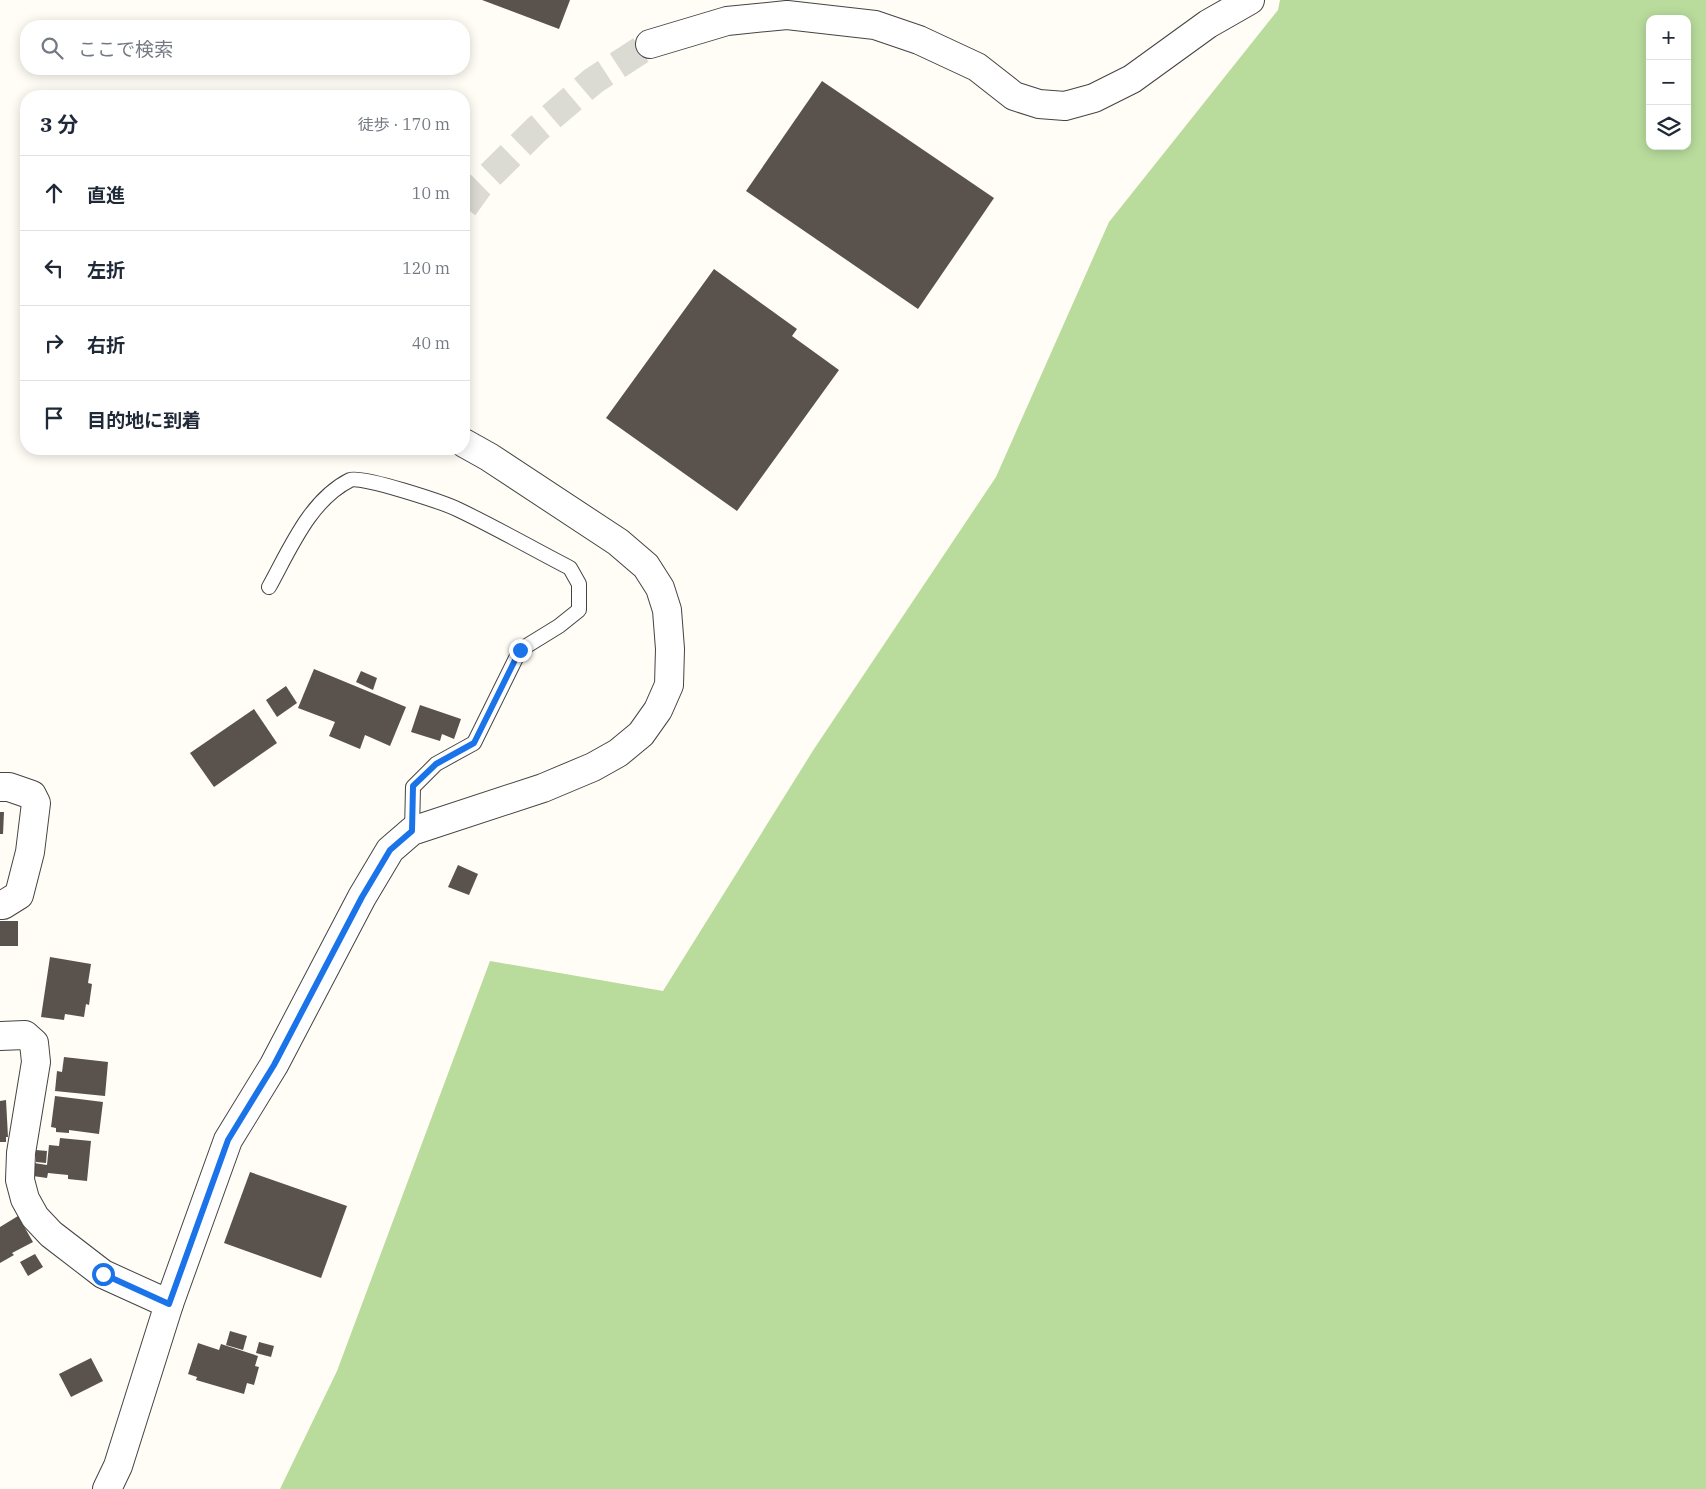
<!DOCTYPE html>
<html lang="ja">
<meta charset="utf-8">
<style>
body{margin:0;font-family:"IBM Plex Serif","Noto Sans JP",serif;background:#f6f6f7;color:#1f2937}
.controls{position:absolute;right:15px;top:15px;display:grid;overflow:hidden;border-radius:10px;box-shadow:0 2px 12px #0003}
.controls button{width:45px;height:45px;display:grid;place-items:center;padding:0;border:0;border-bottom:1px solid #e0e1e3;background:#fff;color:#1f2937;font:25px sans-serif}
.stop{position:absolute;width:15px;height:15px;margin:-11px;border:4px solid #1a73e8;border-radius:50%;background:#fff}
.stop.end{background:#1a73e8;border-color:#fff;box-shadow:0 1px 5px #0008}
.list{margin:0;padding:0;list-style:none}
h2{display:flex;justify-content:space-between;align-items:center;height:65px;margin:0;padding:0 20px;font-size:21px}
h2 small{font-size:16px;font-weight:400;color:#747a83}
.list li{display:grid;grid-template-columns:32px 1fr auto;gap:15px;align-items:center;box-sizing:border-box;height:75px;padding:0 20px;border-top:1px solid #e0e1e3}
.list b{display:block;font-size:19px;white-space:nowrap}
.list em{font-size:16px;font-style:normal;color:#747a83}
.icon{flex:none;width:28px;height:28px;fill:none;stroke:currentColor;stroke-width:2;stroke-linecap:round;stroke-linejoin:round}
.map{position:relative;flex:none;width:1706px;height:1489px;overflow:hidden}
.search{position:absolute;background:#fff;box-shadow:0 2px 12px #0003;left:20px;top:20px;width:450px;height:55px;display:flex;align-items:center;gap:12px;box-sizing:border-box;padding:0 18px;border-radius:20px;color:#747a83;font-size:19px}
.panel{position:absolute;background:#fff;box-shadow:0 2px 12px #0003;left:20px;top:90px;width:450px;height:365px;border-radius:20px}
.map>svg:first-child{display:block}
.forest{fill:#b9dc9c;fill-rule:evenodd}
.building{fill:#5a524d}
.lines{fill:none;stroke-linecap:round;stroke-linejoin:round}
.street-tunnel{stroke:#dbdad3;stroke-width:28;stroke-dasharray:28 14;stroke-linecap:butt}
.lane-casing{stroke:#444;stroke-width:16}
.street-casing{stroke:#444;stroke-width:30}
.lane{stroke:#fff;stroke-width:14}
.street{stroke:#fff;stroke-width:28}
.route{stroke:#1a73e8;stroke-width:6}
</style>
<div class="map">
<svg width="1706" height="1489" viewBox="0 0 1706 1489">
<rect width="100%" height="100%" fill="#fffdf5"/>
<path class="forest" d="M 1280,0 L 1706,0 L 1706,1489 L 280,1489 L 337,1371 L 490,961 L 663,991 L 814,749 L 996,477 L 1109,222 L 1278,10 ZM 1650,19 L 1687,19 L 1687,146 L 1650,146 Z"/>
<g class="building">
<path d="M 482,0 L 570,0 L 559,29 Z"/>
<path d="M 822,81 L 994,198 L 918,309 L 746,191 Z"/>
<path d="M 714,269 L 797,329 L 792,336 L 839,370 L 737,511 L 606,418 Z"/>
<path d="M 25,368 L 26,368 L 26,385 L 23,384 Z"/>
<path d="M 314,669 L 406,707 L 390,746 L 365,735 L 360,749 L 329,736 L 335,722 L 298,708 Z"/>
<path d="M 361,671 L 377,678 L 373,690 L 356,682 Z"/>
<path d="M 286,686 L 297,703 L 277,717 L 266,700 Z"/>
<path d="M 420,705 L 461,719 L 454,739 L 442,734 L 440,741 L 411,732 Z"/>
<path d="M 254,709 L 277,743 L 214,787 L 190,753 Z"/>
<path d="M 0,812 L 4,812 L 3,834 L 0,834 Z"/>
<path d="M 458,865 L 478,874 L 469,895 L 448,887 Z"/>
<rect x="0" y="921" width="18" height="25"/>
<path d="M 50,957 L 91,964 L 88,983 L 92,984 L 89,1005 L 86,1004 L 84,1017 L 65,1014 L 64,1020 L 41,1017 Z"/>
<path d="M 64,1057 L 108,1062 L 105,1096 L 55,1091 L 57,1071 L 62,1072 Z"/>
<path d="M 55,1096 L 103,1102 L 99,1134 L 69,1130 L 69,1133 L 56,1132 L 56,1128 L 51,1127 Z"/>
<path d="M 6,1100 L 8,1137 L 6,1137 L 6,1142 L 0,1142 L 0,1101 Z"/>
<path d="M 60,1138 L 91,1141 L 87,1181 L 68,1179 L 68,1175 L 48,1173 L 47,1178 L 33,1176 L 34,1163 L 47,1165 L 49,1145 L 59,1146 Z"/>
<path d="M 36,1150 L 47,1151 L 46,1163 L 36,1162 Z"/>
<path d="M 250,1172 L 347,1206 L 321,1278 L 224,1243 Z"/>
<path d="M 18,1216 L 33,1242 L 12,1253 L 14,1255 L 0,1263 L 0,1227 Z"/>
<path d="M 35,1254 L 43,1267 L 28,1276 L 20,1262 Z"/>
<path d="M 230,1331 L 247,1336 L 243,1350 L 226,1345 Z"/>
<path d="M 259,1342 L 274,1346 L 271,1357 L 256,1353 Z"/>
<path d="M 198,1343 L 219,1350 L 221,1344 L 258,1356 L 255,1366 L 259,1367 L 254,1385 L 247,1383 L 244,1394 L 196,1380 L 197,1377 L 188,1374 Z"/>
<path d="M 91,1358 L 103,1381 L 71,1397 L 59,1374 Z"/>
</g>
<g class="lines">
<path class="street-tunnel" d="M 464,207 L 479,186 L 537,129 L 593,81 L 650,44"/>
<defs>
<path id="lane" d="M 269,587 C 290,549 310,500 350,480 C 361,475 445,503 459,510 C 497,528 533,549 570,568 L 579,584 L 579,610 L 559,626 L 520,650 L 474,743 L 436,764 L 413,787 L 412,831"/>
<g id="street">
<path d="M 650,44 L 727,21 L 787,15 L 875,25 L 919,40 L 977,67 L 1014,96 L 1039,104 L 1065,106 L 1094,98 L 1132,79 L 1208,24 L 1250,0"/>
<path d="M 0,787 L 9,787 L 32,795 L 36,803 L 30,852 L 19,895 L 3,905 L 0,905"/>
<path d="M 0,1036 L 25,1035 L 34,1043 L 36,1062 L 21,1153 L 20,1180 L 25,1199 L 35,1217 L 51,1234 L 103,1274 L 169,1304"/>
<path d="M 107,1489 L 118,1466 L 169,1304 L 228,1140 L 274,1065 L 362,897 L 390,850 L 412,831 L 543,788 L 593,767 L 618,753 L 641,734 L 658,710 L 669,685 L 670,649 L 667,610 L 660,588 L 646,566 L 618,542 L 489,457 L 464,443"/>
</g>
</defs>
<use href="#lane" class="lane-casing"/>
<use href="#street" class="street-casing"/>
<use href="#lane" class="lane"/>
<use href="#street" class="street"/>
</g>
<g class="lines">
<path class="route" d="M 103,1274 L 169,1304 L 228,1140 L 274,1065 L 362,897 L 390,850 L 412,831 L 413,786 L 436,764 L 474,743 L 520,650"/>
</g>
</svg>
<div class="controls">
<button>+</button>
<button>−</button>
<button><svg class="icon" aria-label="layers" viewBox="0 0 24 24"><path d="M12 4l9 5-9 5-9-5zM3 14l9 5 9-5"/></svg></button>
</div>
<div class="stop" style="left:103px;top:1274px"></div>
<div class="stop end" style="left:520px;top:650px"></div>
<div class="search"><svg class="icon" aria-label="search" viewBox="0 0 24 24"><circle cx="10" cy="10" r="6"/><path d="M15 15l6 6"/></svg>ここで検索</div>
<section class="panel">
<h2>3 分<small>徒歩 · 170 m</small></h2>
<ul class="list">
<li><svg class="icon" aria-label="ahead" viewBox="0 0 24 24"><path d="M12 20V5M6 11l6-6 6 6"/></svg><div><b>直進</b></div><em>10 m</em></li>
<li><svg class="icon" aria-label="left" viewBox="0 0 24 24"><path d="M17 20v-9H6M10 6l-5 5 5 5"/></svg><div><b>左折</b></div><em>120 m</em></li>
<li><svg class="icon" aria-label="right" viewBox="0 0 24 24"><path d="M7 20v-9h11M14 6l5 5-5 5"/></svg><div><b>右折</b></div><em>40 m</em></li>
<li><svg class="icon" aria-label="arrive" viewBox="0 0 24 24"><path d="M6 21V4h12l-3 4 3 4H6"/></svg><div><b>目的地に到着</b></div></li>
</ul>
</section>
</div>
